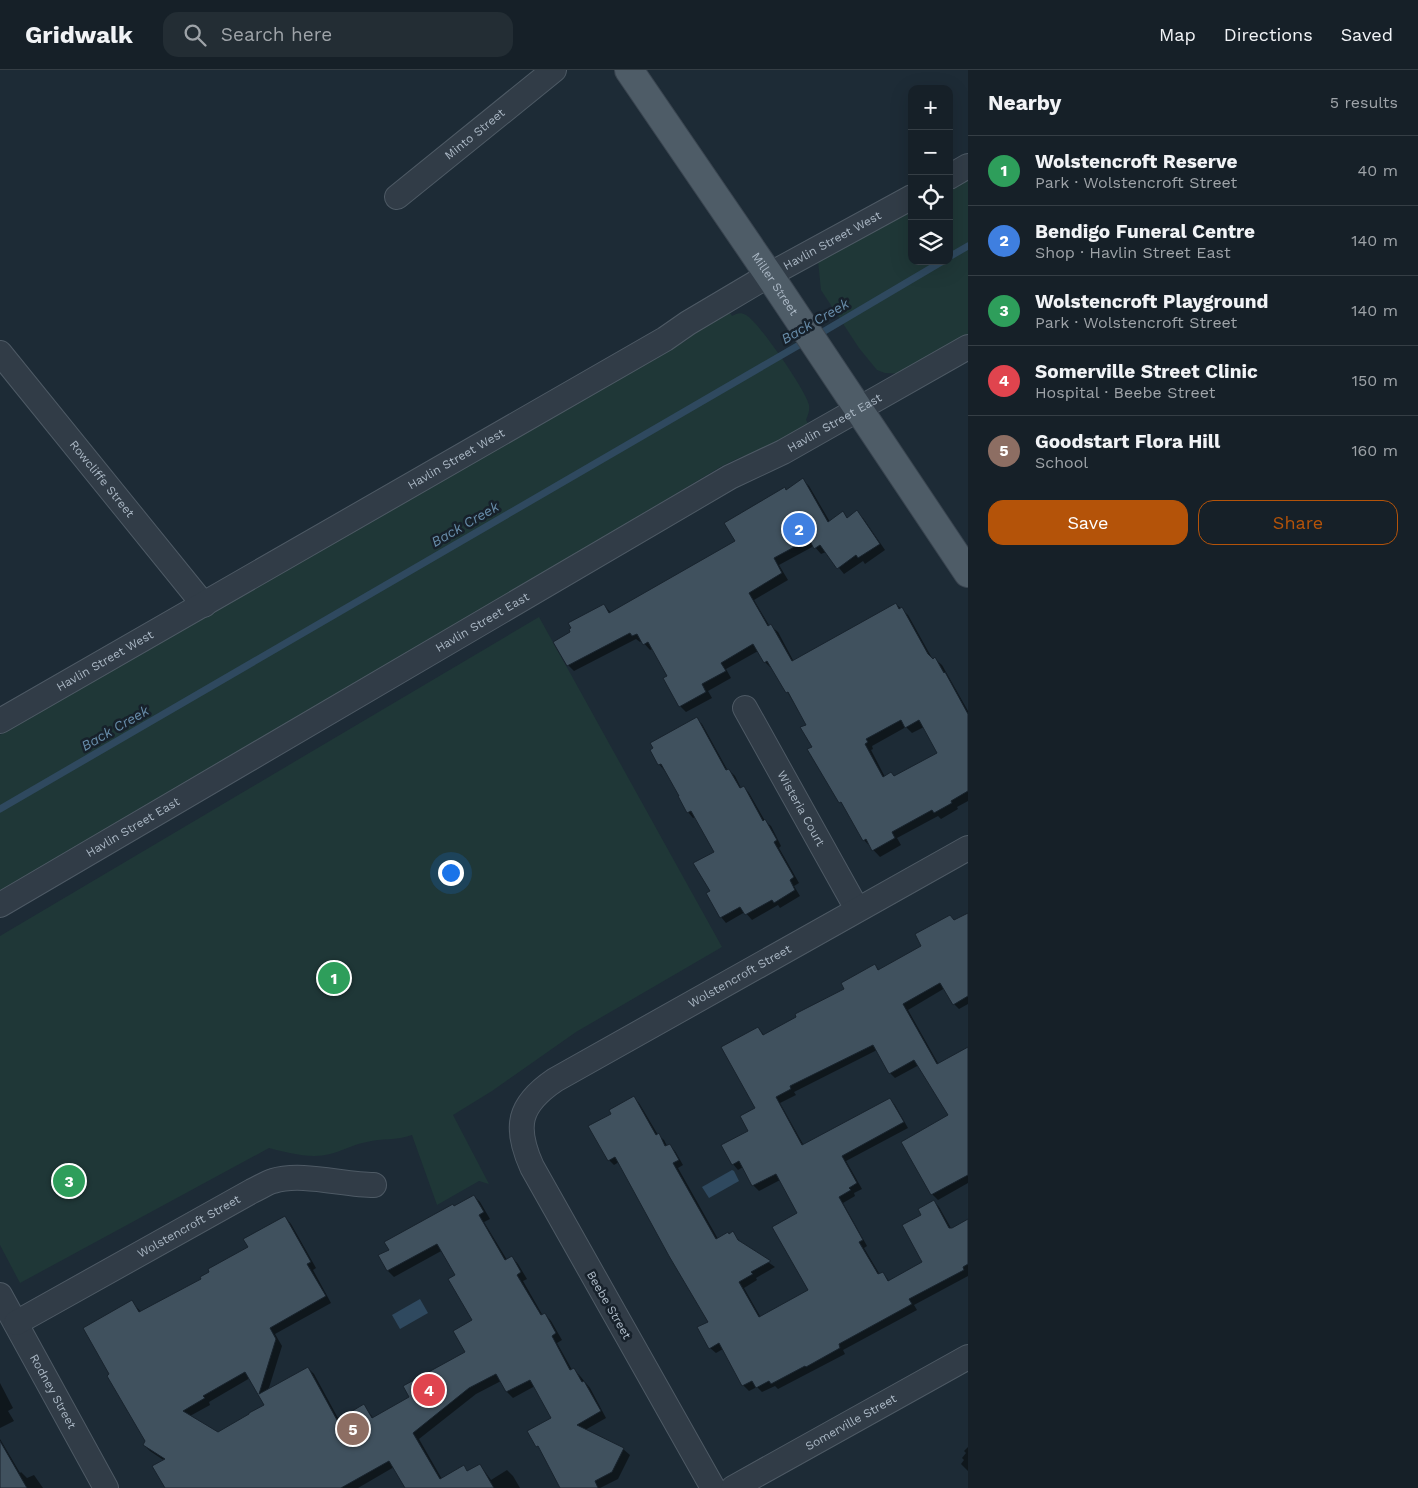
<!DOCTYPE html>
<meta charset="utf-8">
<style>
body{margin:0;font-family:"Work Sans",sans-serif;background:#232d34;color:#f1f3f6}
.controls{position:absolute;right:15px;top:15px;display:grid;overflow:hidden;border-radius:10px;box-shadow:0 5px 20px #0002}
.controls button{width:45px;height:45px;display:grid;place-items:center;padding:0;border:0;border-bottom:1px solid #353e45;background:#162028;color:#f1f3f6;font:25px sans-serif}
.you{position:absolute;left:450px;top:802px;width:18px;height:18px;margin:-12px;border:4px solid #fff;border-radius:50%;background:#1a73e8;box-shadow:0 0 0 8px #1a73e833}
.badge{display:grid;place-items:center;width:32px;height:32px;border-radius:50%;background:#b45309;color:#fff;font-size:16px;font-weight:700}
.pin{position:absolute;translate:-50% -50%;border:2px solid #fff;box-shadow:0 1px 5px #0006}
.list{margin:0;padding:0;list-style:none}
h2{display:flex;justify-content:space-between;align-items:center;height:65px;margin:0;padding:0 20px;font-size:21px}
h2 small{font-size:16px;font-weight:400;color:#9ea3a8}
.list li{display:grid;grid-template-columns:32px 1fr auto;gap:15px;align-items:center;box-sizing:border-box;height:70px;padding:0 20px;border-top:1px solid #353e45}
.list b{display:block;font-size:19px;white-space:nowrap}
.list p{margin:0;font-size:16px;white-space:nowrap;color:#9ea3a8}
.list em{font-size:16px;font-style:normal;color:#9ea3a8}
.actions{display:flex;gap:10px;padding:15px 20px}
.actions a{flex:1;padding:11px 0;border:1px solid #b45309;border-radius:15px;text-align:center;font-size:18px;color:#b45309}
.actions .main{background:#b45309;color:#fff}
.icon{flex:none;width:28px;height:28px;fill:none;stroke:currentColor;stroke-width:2;stroke-linecap:round;stroke-linejoin:round}
.map{position:relative;flex:none;width:968px;height:1418px;overflow:hidden}
header{display:flex;align-items:center;gap:30px;box-sizing:border-box;height:70px;padding:0 25px;background:#162028;border-bottom:1px solid #353e45}
header strong{font-size:24px}
nav{display:flex;gap:28px;margin-inline-start:auto;font-size:18px}
.search{width:350px;height:45px;background:#232d34;display:flex;align-items:center;gap:12px;box-sizing:border-box;padding:0 18px;border-radius:15px;color:#9ea3a8;font-size:19px}
main{display:flex}
aside{flex:1;background:#162028}
.map>svg:first-child{display:block}
.green{fill:#1f3737}
.water{fill:#2f495f}
.shadow{fill:#0007;fill-rule:evenodd}
.lines{fill:none;stroke-linecap:round;stroke-linejoin:round}
.stream{stroke:#2f495f;stroke-width:7}
.building{fill:#40515e;stroke:#18232d;fill-rule:evenodd}
.minor-casing{stroke:#4e5a65;stroke-width:26}
.major-casing{stroke:#3a4550;stroke-width:30}
.minor{stroke:#313c47;stroke-width:24}
.major{stroke:#4e5c67;stroke-width:28}
.labels{text-anchor:middle;stroke-width:5;stroke-linejoin:round;paint-order:stroke}
.street-label{font-size:12px;fill:#aab7c4;stroke:#17212b}
.water-label{font-size:14px;font-style:italic;fill:#688daa;stroke:#17212b}
</style>
<header>
<strong>Gridwalk</strong>
<div class="search"><svg class="icon" aria-label="search" viewBox="0 0 24 24"><circle cx="10" cy="10" r="6"/><path d="M15 15l6 6"/></svg>Search here</div>
<nav><a>Map</a><a>Directions</a><a>Saved</a></nav>
</header>
<main>
<div class="map">
<svg width="968" height="1418" viewBox="0 0 968 1418">
<rect width="100%" height="100%" fill="#1d2b36"/>
<g class="green">
<path d="M 968,105 L 968,264 L 904,304 L 885,303 L 877,300 L 859,278 L 821,220 L 818,191 L 912,136 L 912,191 L 949,191 L 949,115 Z"/>
<path d="M 729,241 L 732,246 C 737,243 741,242 746,245 C 758,251 807,322 809,335 C 810,340 808,345 806,350 L 809,355 L 783,373 L 741,387 L 722,396 L 407,585 L 0,822 L 0,665 L 687,270 L 692,262 Z"/>
<path d="M 539,547 L 722,877 L 576,962 L 492,1021 L 453,1045 L 489,1114 L 479,1111 L 437,1135 L 412,1065 C 396,1071 382,1068 367,1072 C 354,1074 342,1081 330,1084 C 311,1089 288,1083 269,1078 L 20,1213 L 0,1175 L 0,866 Z"/>
</g>
<g class="water">
<path d="M 732,1100 L 734,1101 L 739,1111 L 709,1128 L 702,1117 Z"/>
<path d="M 420,1229 L 428,1243 L 400,1259 L 392,1245 Z"/>
</g>
<g class="shadow">
<path d="M 803,410 L 809,416 L 830,452 L 843,443 L 848,448 L 857,442 L 863,448 L 885,480 L 865,494 L 863,491 L 844,504 L 826,482 L 821,484 L 814,476 L 779,495 L 788,510 L 754,530 L 770,557 L 771,556 L 778,562 L 794,592 L 896,534 L 908,545 L 933,590 L 935,589 L 942,595 L 968,641 L 968,731 L 957,737 L 958,739 L 941,749 L 938,746 L 897,768 L 901,775 L 880,787 L 864,770 L 809,680 L 813,678 L 807,655 L 773,598 L 771,598 L 765,592 L 758,581 L 726,599 L 731,608 L 708,621 L 712,628 L 686,642 L 680,636 L 668,606 L 653,579 L 650,580 L 642,571 L 640,572 L 636,569 L 574,601 L 568,595 L 572,563 L 604,535 L 611,543 L 736,471 L 787,421 ZM 906,657 L 912,663 L 924,657 L 939,683 L 894,707 L 885,707 L 871,680 L 873,679 L 872,676 Z"/>
<path d="M 697,649 L 702,654 L 728,701 L 729,700 L 735,706 L 741,718 L 744,717 L 749,723 L 765,751 L 771,756 L 781,776 L 779,778 L 799,813 L 794,816 L 800,826 L 780,838 L 778,835 L 752,850 L 745,842 L 726,853 L 721,847 L 712,821 L 715,782 L 696,747 L 693,748 L 688,742 L 681,726 L 664,700 L 659,694 Z"/>
<path d="M 964,846 L 968,850 L 968,934 L 959,939 L 954,934 L 945,918 L 908,940 L 939,995 L 968,979 L 968,1113 L 938,1130 L 932,1124 L 903,1072 L 949,1046 L 919,995 L 895,1008 L 890,1003 L 877,980 L 794,1022 L 796,1025 L 780,1033 L 804,1076 L 890,1029 L 895,1035 L 908,1058 L 846,1091 L 862,1119 L 854,1123 L 855,1126 L 843,1133 L 867,1176 L 864,1178 L 880,1205 L 883,1203 L 890,1212 L 924,1193 L 923,1145 L 934,1131 L 939,1137 L 952,1160 L 968,1151 L 968,1206 L 914,1235 L 917,1240 L 843,1280 L 845,1284 L 778,1319 L 775,1316 L 762,1322 L 757,1317 L 749,1321 L 743,1315 L 723,1279 L 716,1283 L 710,1278 L 710,1252 L 619,1092 L 614,1095 L 609,1090 L 612,1045 L 634,1028 L 639,1033 L 658,1065 L 664,1070 L 667,1076 L 669,1075 L 675,1081 L 683,1095 L 678,1098 L 718,1169 L 733,1163 L 741,1173 L 775,1197 L 756,1208 L 757,1210 L 744,1218 L 761,1248 L 809,1220 L 799,1143 L 780,1110 L 759,1121 L 753,1115 L 743,1097 L 738,1100 L 733,1094 L 750,1061 L 757,1039 L 758,958 L 764,965 L 846,920 L 875,895 L 880,901 L 923,877 L 955,851 Z"/>
<path d="M 474,1126 L 480,1132 L 490,1149 L 484,1152 L 507,1190 L 512,1187 L 518,1194 L 527,1209 L 523,1211 L 543,1246 L 545,1244 L 551,1251 L 562,1270 L 557,1273 L 572,1300 L 574,1299 L 580,1306 L 590,1318 L 606,1348 L 585,1360 L 623,1379 L 630,1385 L 618,1409 L 600,1418 L 561,1418 L 541,1380 L 529,1361 L 552,1348 L 535,1316 L 513,1328 L 507,1322 L 501,1311 L 476,1324 L 419,1369 L 447,1418 L 406,1418 L 394,1397 L 358,1418 L 166,1418 L 165,1391 L 150,1381 L 144,1375 L 147,1371 L 132,1232 L 141,1242 L 203,1209 L 249,1178 L 285,1147 L 291,1154 L 316,1198 L 313,1200 L 331,1233 L 275,1264 L 282,1276 L 268,1321 L 308,1298 L 314,1304 L 339,1350 L 364,1336 L 374,1349 L 411,1328 L 467,1283 L 474,1251 L 457,1205 L 443,1180 L 394,1207 L 388,1201 L 380,1186 L 454,1137 ZM 250,1308 L 265,1335 L 218,1363 L 190,1346 L 210,1335 L 209,1332 Z"/>
<path d="M 0,1313 L 13,1338 L 8,1341 L 14,1351 L 0,1358 Z"/>
<path d="M 0,1369 L 20,1403 L 21,1402 L 27,1408 L 34,1405 L 43,1418 L 0,1418 Z"/>
<path d="M 968,1377 L 968,1401 L 961,1394 L 964,1390 L 962,1388 L 966,1383 L 964,1381 Z"/>
<path d="M 480,1395 L 491,1410 L 507,1400 L 513,1406 L 520,1418 L 466,1418 Z"/>
</g>
<g class="lines">
<g class="stream">
<path d="M 949,187 L 968,176"/>
<path d="M 816,266 L 943,191"/>
<path d="M 0,739 L 806,271"/>
</g>
</g>
<g class="building">
<path d="M 803,408 L 828,452 L 843,441 L 847,448 L 857,440 L 880,474 L 858,488 L 856,485 L 837,499 L 820,475 L 814,479 L 809,469 L 774,488 L 782,503 L 749,523 L 768,556 L 771,554 L 792,591 L 896,533 L 899,539 L 902,537 L 928,584 L 933,589 L 935,587 L 944,603 L 945,602 L 968,644 L 968,721 L 951,731 L 952,733 L 934,743 L 932,740 L 892,762 L 895,768 L 872,781 L 866,769 L 863,771 L 841,732 L 839,733 L 807,679 L 812,677 L 800,657 L 806,655 L 788,622 L 786,623 L 767,591 L 764,593 L 753,574 L 721,593 L 726,601 L 702,614 L 706,622 L 679,637 L 663,608 L 667,606 L 648,572 L 643,575 L 637,564 L 632,566 L 630,563 L 567,596 L 553,572 L 570,562 L 569,559 L 571,558 L 568,553 L 604,534 L 609,543 L 735,471 L 724,453 L 785,417 L 786,420 ZM 901,650 L 905,658 L 919,650 L 937,683 L 894,706 L 891,702 L 883,707 L 865,674 L 868,672 L 866,669 Z"/>
<path d="M 697,647 L 726,700 L 729,699 L 740,718 L 744,716 L 763,751 L 765,749 L 777,770 L 774,772 L 794,807 L 790,810 L 795,820 L 774,833 L 772,830 L 745,845 L 740,837 L 720,848 L 706,823 L 710,821 L 693,793 L 714,782 L 691,741 L 687,743 L 678,726 L 679,726 L 661,694 L 658,695 L 650,680 L 653,678 L 650,673 Z"/>
<path d="M 968,843 L 968,926 L 953,935 L 940,913 L 903,934 L 937,994 L 968,977 L 968,1105 L 931,1125 L 901,1072 L 948,1045 L 914,990 L 889,1004 L 873,975 L 790,1016 L 791,1019 L 776,1027 L 802,1075 L 890,1028 L 904,1052 L 842,1086 L 857,1113 L 849,1118 L 851,1120 L 839,1127 L 863,1170 L 859,1172 L 878,1204 L 883,1202 L 888,1211 L 922,1192 L 902,1155 L 921,1145 L 918,1139 L 934,1130 L 949,1158 L 952,1158 L 968,1149 L 968,1194 L 963,1197 L 964,1200 L 909,1229 L 912,1234 L 839,1274 L 840,1278 L 806,1297 L 805,1296 L 771,1314 L 769,1311 L 756,1318 L 752,1311 L 742,1316 L 719,1273 L 709,1279 L 697,1257 L 708,1252 L 669,1186 L 615,1087 L 608,1091 L 588,1056 L 611,1044 L 609,1040 L 634,1026 L 656,1065 L 659,1063 L 665,1076 L 670,1074 L 679,1090 L 673,1093 L 716,1169 L 728,1162 L 729,1164 L 733,1161 L 738,1170 L 771,1191 L 751,1202 L 753,1204 L 739,1212 L 759,1247 L 808,1220 L 772,1157 L 797,1143 L 776,1104 L 752,1116 L 739,1091 L 732,1095 L 721,1075 L 748,1061 L 740,1046 L 755,1038 L 721,977 L 758,957 L 763,965 L 796,947 L 795,944 L 844,919 L 841,913 L 875,894 L 878,900 L 921,876 L 915,864 L 950,845 L 954,850 Z"/>
<path d="M 474,1125 L 484,1142 L 479,1145 L 505,1190 L 512,1186 L 521,1202 L 517,1205 L 541,1245 L 545,1243 L 556,1263 L 552,1266 L 570,1300 L 574,1298 L 582,1312 L 584,1311 L 601,1341 L 577,1355 L 624,1378 L 612,1402 L 595,1411 L 598,1418 L 560,1418 L 538,1376 L 536,1377 L 527,1361 L 551,1348 L 530,1310 L 506,1322 L 496,1304 L 469,1318 L 413,1363 L 440,1409 L 464,1395 L 467,1401 L 480,1394 L 494,1418 L 405,1418 L 389,1391 L 341,1418 L 165,1418 L 152,1396 L 165,1389 L 143,1375 L 145,1371 L 107,1306 L 109,1304 L 83,1258 L 132,1230 L 139,1242 L 201,1209 L 200,1207 L 209,1202 L 208,1199 L 248,1177 L 243,1169 L 285,1146 L 311,1192 L 307,1194 L 326,1226 L 270,1258 L 276,1269 L 259,1324 L 308,1297 L 337,1350 L 364,1334 L 372,1348 L 409,1327 L 403,1316 L 465,1282 L 453,1261 L 472,1250 L 448,1209 L 455,1205 L 437,1174 L 387,1201 L 378,1185 L 389,1180 L 384,1172 L 453,1134 L 454,1136 ZM 245,1302 L 264,1335 L 249,1343 L 249,1344 L 218,1362 L 183,1341 L 205,1328 L 203,1326 Z"/>
<path d="M 0,1371 L 27,1418 L 0,1418 Z"/>
</g>
<g class="lines">
<defs>
<g id="minor">
<path d="M 949,107 L 968,96"/>
<path id="s1" d="M 397,127 L 554,0"/>
<path id="s2" d="M 0,283 L 204,535"/>
<path id="s3" d="M 745,638 L 857,839"/>
<path id="s4" d="M 0,651 L 665,269 L 688,253 L 769,205 L 912,127"/>
<path id="s5" d="M 0,835 L 730,407 L 783,382 L 968,277"/>
<path id="s6" d="M 0,1225 L 106,1418"/>
<path id="s7" d="M 16,1253 L 252,1121 C 259,1118 266,1113 273,1111 C 301,1102 344,1115 374,1115"/>
<path id="s8" d="M 713,1418 L 532,1097 C 514,1057 518,1035 555,1010 L 968,778"/>
<path id="s9" d="M 733,1418 L 968,1287"/>
</g>
<g id="major">
<path id="s10" d="M 629,0 L 769,205 L 968,503"/>
</g>
</defs>
<use href="#minor" class="minor-casing"/>
<use href="#major" class="major-casing"/>
<use href="#minor" class="minor"/>
<use href="#major" class="major"/>
</g>
<g class="labels">
<g class="street-label">
<text dy="4" stroke="none"><textPath href="#s1" startOffset="100">Minto Street</textPath></text>
<text dy="4" stroke="none"><textPath href="#s4" startOffset="961">Havlin Street West</textPath></text>
<text dy="4" stroke="none"><textPath href="#s10" startOffset="259">Miller Street</textPath></text>
<text dy="4" stroke="none"><textPath href="#s5" startOffset="964">Havlin Street East</textPath></text>
<text dy="4" stroke="none"><textPath href="#s4" startOffset="526">Havlin Street West</textPath></text>
<text dy="4" stroke="none"><textPath href="#s2" startOffset="162">Rowcliffe Street</textPath></text>
<text dy="4" stroke="none"><textPath href="#s5" startOffset="559">Havlin Street East</textPath></text>
<text dy="4" stroke="none"><textPath href="#s4" startOffset="121">Havlin Street West</textPath></text>
<text dy="4" stroke="none"><textPath href="#s3" startOffset="115">Wisteria Court</textPath></text>
<text dy="4" stroke="none"><textPath href="#s5" startOffset="154">Havlin Street East</textPath></text>
<text dy="4" stroke="none"><textPath href="#s8" startOffset="682">Wolstencroft Street</textPath></text>
<text dy="4" stroke="none"><textPath href="#s7" startOffset="198">Wolstencroft Street</textPath></text>
<text transform="translate(609 1235) rotate(60)" y="4">Beebe Street</text>
<text dy="4" stroke="none"><textPath href="#s6" startOffset="110">Rodney Street</textPath></text>
<text dy="4" stroke="none"><textPath href="#s9" startOffset="135">Somerville Street</textPath></text>
</g>
<g class="water-label">
<text transform="translate(815 251) rotate(-30)" y="5">Back Creek</text>
<text transform="translate(465 454) rotate(-30)" y="5">Back Creek</text>
<text transform="translate(115 658) rotate(-30)" y="5">Back Creek</text>
</g>
</g>
</svg>
<div class="controls">
<button>+</button>
<button>−</button>
<button><svg class="icon" aria-label="locate" viewBox="0 0 24 24"><circle cx="12" cy="12" r="6"/><path d="M12 2v4M12 18v4M2 12h4M18 12h4"/></svg></button>
<button><svg class="icon" aria-label="layers" viewBox="0 0 24 24"><path d="M12 4l9 5-9 5-9-5zM3 14l9 5 9-5"/></svg></button>
</div>
<div class="you"></div>
<div class="pin badge" style="left:334px;top:908px;background:#2e9e5b">1</div>
<div class="pin badge" style="left:799px;top:459px;background:#3f7fe0">2</div>
<div class="pin badge" style="left:69px;top:1111px;background:#2e9e5b">3</div>
<div class="pin badge" style="left:429px;top:1320px;background:#e0444e">4</div>
<div class="pin badge" style="left:353px;top:1359px;background:#8d6e63">5</div>
</div>
<aside>
<h2>Nearby<small>5 results</small></h2>
<ul class="list">
<li><span class="badge" style="background:#2e9e5b">1</span><div><b>Wolstencroft Reserve</b><p>Park · Wolstencroft Street</p></div><em>40 m</em></li>
<li><span class="badge" style="background:#3f7fe0">2</span><div><b>Bendigo Funeral Centre</b><p>Shop · Havlin Street East</p></div><em>140 m</em></li>
<li><span class="badge" style="background:#2e9e5b">3</span><div><b>Wolstencroft Playground</b><p>Park · Wolstencroft Street</p></div><em>140 m</em></li>
<li><span class="badge" style="background:#e0444e">4</span><div><b>Somerville Street Clinic</b><p>Hospital · Beebe Street</p></div><em>150 m</em></li>
<li><span class="badge" style="background:#8d6e63">5</span><div><b>Goodstart Flora Hill</b><p>School</p></div><em>160 m</em></li>
</ul>
<div class="actions"><a class="main">Save</a><a>Share</a></div>
</aside>
</main>
